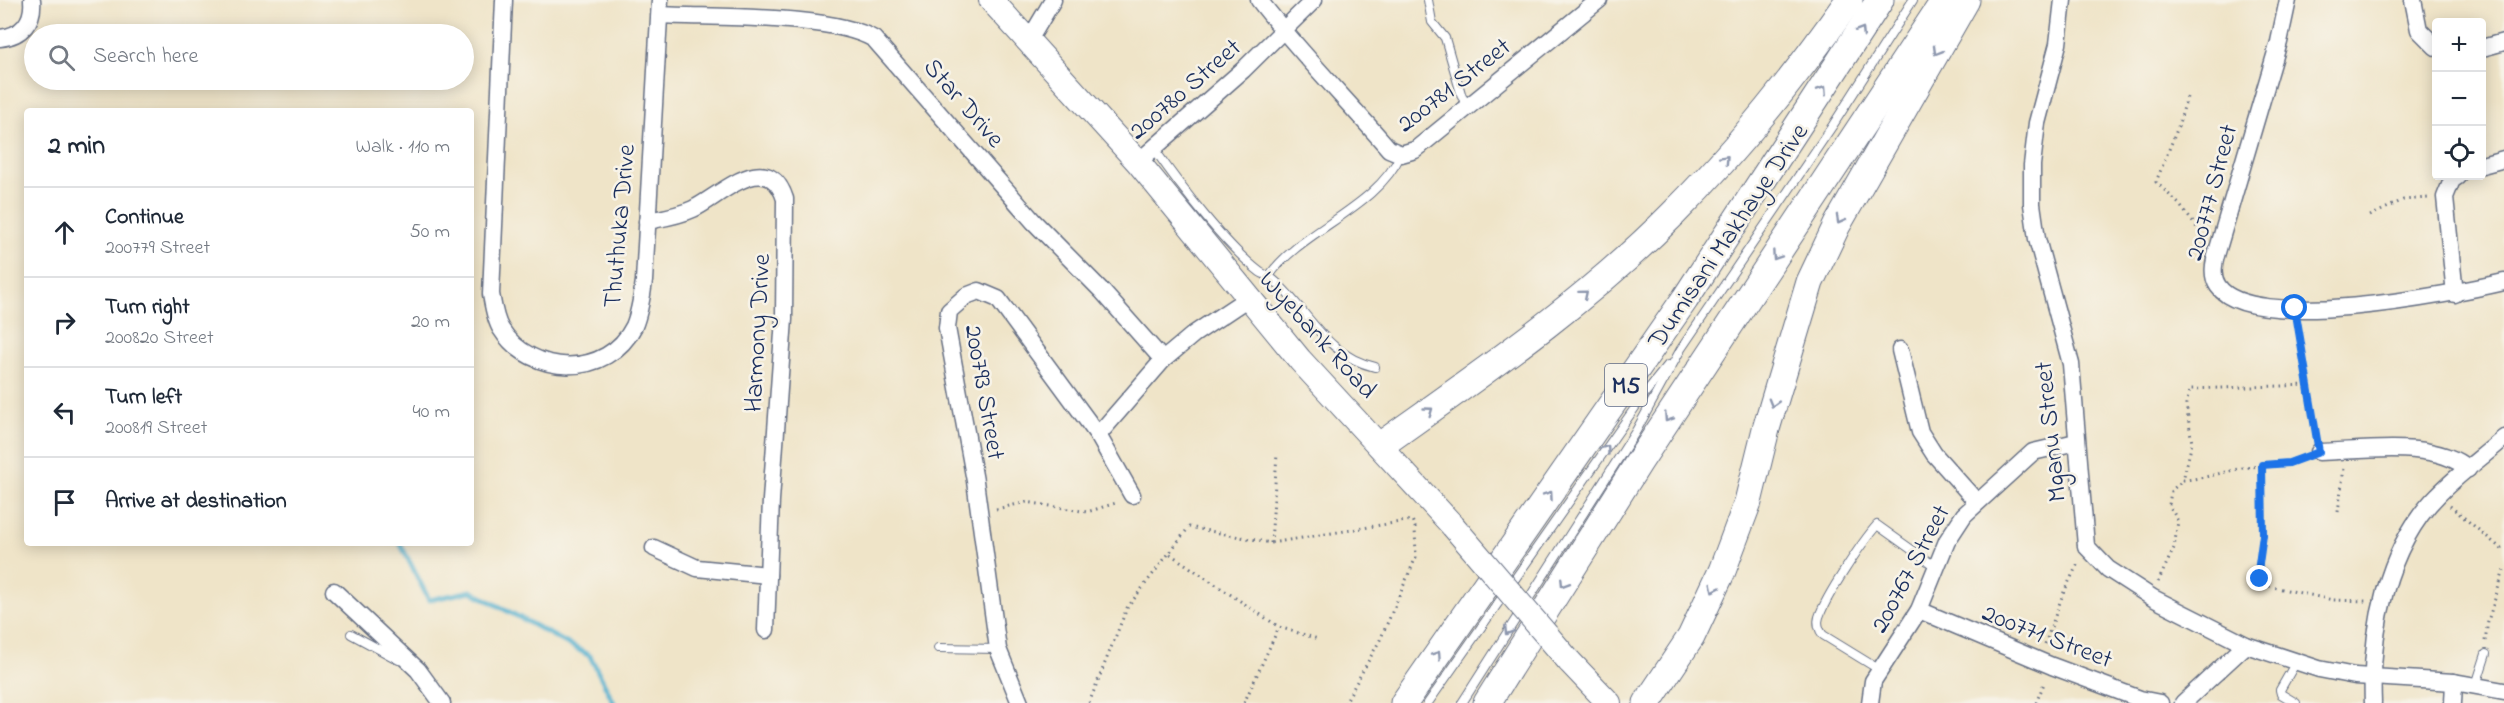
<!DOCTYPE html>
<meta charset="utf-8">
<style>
body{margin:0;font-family:"Indie Flower",sans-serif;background:#f6f6f7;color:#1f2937}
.controls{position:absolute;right:18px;top:18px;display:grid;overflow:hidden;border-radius:6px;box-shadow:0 3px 15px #0003}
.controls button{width:54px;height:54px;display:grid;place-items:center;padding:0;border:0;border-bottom:2px solid #e0e1e3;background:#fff;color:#1f2937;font:30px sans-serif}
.stop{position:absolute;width:18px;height:18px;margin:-14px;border:4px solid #1a73e8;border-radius:50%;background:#fff}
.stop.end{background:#1a73e8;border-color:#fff;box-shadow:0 2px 6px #0008}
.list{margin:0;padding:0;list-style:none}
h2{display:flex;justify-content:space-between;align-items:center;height:78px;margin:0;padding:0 24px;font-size:26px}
h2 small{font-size:20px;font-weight:400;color:#747a83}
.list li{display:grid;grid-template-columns:39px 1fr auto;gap:18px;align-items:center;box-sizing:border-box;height:90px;padding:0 24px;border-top:2px solid #e0e1e3}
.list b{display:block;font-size:22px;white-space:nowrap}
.list p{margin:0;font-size:20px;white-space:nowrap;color:#747a83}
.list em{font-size:20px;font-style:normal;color:#747a83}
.icon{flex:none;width:33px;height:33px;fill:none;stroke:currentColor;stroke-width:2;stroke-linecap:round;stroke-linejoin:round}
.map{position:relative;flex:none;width:2504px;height:703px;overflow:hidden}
.search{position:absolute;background:#fff;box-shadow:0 3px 15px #0003;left:24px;top:24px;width:450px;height:66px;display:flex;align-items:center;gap:15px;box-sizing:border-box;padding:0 21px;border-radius:33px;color:#747a83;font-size:22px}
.panel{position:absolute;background:#fff;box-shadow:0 3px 15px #0003;left:24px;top:108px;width:450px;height:438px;border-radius:6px}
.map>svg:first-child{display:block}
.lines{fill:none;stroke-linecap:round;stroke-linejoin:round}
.stream{stroke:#4fafce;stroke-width:5}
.lane-casing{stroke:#656e83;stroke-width:10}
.street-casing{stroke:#656e83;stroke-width:19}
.secondary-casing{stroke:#656e83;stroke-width:26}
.primary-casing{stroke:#656e83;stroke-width:29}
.path{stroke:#656e83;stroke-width:3;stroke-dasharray:1.5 4.5;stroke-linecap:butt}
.lane{stroke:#fff;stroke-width:8}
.street{stroke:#fff;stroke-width:16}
.secondary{stroke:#fff;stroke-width:24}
.primary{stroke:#fff;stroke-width:27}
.secondary-bridge-casing{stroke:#656e83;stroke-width:26;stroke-linecap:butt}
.secondary-bridge{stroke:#fff;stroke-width:24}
.oneway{stroke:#8d97ae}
.route{stroke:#1a73e8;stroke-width:8}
.labels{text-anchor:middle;stroke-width:5;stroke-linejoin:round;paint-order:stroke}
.shield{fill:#f7f3e8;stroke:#5d6a87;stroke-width:1.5}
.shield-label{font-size:24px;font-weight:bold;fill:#1b2f5e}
.street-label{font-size:26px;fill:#1b2f5e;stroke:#f7f3e8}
</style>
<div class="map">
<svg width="2504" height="703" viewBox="0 0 2504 703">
<rect width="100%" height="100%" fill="#f7f3e8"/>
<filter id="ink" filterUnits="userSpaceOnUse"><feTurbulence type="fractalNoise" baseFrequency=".0167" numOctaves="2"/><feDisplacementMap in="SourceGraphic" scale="12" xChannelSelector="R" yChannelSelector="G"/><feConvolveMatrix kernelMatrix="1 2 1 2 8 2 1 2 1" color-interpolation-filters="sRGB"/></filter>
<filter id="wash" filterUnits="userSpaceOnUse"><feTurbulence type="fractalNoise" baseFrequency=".008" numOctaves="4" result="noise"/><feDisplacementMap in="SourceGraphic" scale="24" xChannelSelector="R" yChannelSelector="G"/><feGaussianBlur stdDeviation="1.35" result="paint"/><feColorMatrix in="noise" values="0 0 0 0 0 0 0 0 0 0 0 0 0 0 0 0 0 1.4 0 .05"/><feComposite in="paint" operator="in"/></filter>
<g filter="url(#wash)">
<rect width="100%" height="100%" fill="#efe4c8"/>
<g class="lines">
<path class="stream" d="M 400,543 L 429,600 L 471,591 L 590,656 L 614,703"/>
</g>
</g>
<g filter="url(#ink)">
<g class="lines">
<defs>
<g id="lane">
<path d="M 1428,0 L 1432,22 L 1445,38 L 1462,97 L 1470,107"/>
<path d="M 1155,150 C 1180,186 1226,246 1260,272 C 1265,275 1271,277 1276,282 C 1309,312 1326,356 1375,367"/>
<path d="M 1269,276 C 1302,229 1376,209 1401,154"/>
<path d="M 351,634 L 399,660"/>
<path d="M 938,648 L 998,649"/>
<path d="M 1880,670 L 1823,635 C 1819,630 1817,623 1819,617 C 1826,596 1862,542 1877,525 L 1936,567"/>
<path d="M 2476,685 L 2486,654"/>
<path d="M 1428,703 L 1646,392 L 1668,365"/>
<path d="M 1462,703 L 1636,431 L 1681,349 L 1833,125 L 1913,0"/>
<path d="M 2296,703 L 2281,694 L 2280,690 L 2296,662"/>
</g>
<g id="street">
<path d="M 504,0 L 491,294 C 493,305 495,320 501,329 C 531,377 608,379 634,326 C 640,312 642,296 644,281 L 660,0"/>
<path d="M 1259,0 C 1299,52 1346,99 1389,149 L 1401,154 L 1415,150 L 1599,0"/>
<path d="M 2063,0 L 2058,44 L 2037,123 L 2032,165 L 2032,204 L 2037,239 L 2071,364 L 2086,546 L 2108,569 L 2153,598 L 2246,645 L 2319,669 L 2355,676 L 2454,682 L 2504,691"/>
<path d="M 2288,0 L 2279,42 L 2220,242 C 2216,256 2209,273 2218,286 C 2250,334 2453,294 2504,282"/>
<path d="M 2413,0 L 2419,30 L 2436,47"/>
<path d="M 660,15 C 714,18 831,14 874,39 L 1034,222 L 1102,291 L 1163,360"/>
<path d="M 0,38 C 22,36 34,21 32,0"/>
<path d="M 1028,42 L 1053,0"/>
<path d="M 2482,48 L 2504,42"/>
<path d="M 1138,162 L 1243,70 L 1314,0"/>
<path d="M 2482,165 L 2504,159"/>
<path d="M 647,221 C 663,218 678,216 693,209 C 719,197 768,146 785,199 L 784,319 L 771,500 L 766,630"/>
<path d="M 2455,294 L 2445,197 L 2452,180 L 2458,176"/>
<path d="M 1900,350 L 1920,432 L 1934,454 L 1976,501"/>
<path d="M 1098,435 L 1163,360 L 1194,334 L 1248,298"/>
<path d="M 2319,452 C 2363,451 2435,439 2468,469"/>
<path d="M 654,548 L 697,568 L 768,575"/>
<path d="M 334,591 L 418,670 L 442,703"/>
<path d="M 1919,610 L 2052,666 L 2140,699 L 2160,703"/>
<path d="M 1020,703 L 998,649 L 975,481 L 947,328 L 949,311 L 966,296 L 979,291 L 998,299 L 1098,435 L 1132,495"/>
<path d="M 1870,703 L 1873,681 L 1919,610 L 1947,541 L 1964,515 L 2033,452 L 2076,442"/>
<path d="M 2183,703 L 2246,645"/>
<path d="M 2373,703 C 2370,632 2386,547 2438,495 C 2458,474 2483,457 2504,438"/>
<path d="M 2453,703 L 2454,682"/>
</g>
<g id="secondary">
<path d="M 991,0 L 1138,162 L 1300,360 L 1453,526"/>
<path d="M 1569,661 L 1609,703"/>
</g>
<g id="primary">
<path d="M 1381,445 C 1482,373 1586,302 1673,214 C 1739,148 1796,76 1849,0"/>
<path d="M 1404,703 L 1685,299 L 1880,0"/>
<path d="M 1487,703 L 1639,462 L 1945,0"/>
<path d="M 1647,703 L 1691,637 L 1722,571 L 1748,502 L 1766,429 L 1810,282 L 1837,225 L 1966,0"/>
</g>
</defs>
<use href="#lane" class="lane-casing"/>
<use href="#street" class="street-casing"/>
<use href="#secondary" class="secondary-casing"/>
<use href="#primary" class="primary-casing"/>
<g class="path">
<path d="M 2187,97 L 2178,127 L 2156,182 L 2179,204 L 2204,237"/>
<path d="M 2370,216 L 2403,200 L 2428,198"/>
<path d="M 2298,325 L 2317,437"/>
<path d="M 2302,458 C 2283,466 2263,465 2243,468 C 2222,472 2204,479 2183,480 L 2192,443 L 2186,404 L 2190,389 L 2310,385"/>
<path d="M 2262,466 L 2263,535 L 2258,571 L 2264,585 L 2333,600 L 2366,601"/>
<path d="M 2450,506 L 2504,551"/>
<path d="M 996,509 L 1027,502 L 1087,512 L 1116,503"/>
<path d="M 2338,512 L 2344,468"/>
<path d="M 1271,543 L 1277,454"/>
<path d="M 1170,554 L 1279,627 L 1318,639"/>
<path d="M 2158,582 L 2174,548 L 2178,521 L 2169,505 L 2171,491 L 2183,480"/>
<path d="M 2485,641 L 2488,621 L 2504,570"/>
<path d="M 2045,644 L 2063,594 L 2079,561"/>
<path d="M 1089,703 L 1127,608 L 1189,527 L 1271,543 L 1412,520 L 1415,527 L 1416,557 L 1380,640 L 1345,703"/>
<path d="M 1244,703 L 1279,627"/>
<path d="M 2036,703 L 2045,681"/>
</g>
<use href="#lane" class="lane"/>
<use href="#street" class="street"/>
<use href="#secondary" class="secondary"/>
<use href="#primary" class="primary"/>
<defs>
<path id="secondary-bridge" d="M 1453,526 L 1569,661"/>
</defs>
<use href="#secondary-bridge" class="secondary-bridge-casing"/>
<use href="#secondary-bridge" class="secondary-bridge"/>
</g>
<defs><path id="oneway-chevron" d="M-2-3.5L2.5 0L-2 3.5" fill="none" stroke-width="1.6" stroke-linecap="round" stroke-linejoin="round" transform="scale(1.5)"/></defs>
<g class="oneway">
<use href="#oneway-chevron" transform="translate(1861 31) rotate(-58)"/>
<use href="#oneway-chevron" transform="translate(1937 51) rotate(120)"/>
<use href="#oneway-chevron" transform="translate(1823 90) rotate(-57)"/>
<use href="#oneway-chevron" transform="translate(1725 159) rotate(-47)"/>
<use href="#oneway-chevron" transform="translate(1840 220) rotate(119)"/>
<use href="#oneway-chevron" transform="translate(1776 256) rotate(124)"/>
<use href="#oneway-chevron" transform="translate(1584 294) rotate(-40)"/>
<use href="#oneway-chevron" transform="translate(1773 403) rotate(106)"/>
<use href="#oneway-chevron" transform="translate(1429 411) rotate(-36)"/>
<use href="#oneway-chevron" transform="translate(1668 418) rotate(124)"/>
<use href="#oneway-chevron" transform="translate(1606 449) rotate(-55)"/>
<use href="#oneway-chevron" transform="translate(1549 495) rotate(-55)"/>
<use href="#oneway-chevron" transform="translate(1564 583) rotate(122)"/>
<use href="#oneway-chevron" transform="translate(1714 588) rotate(116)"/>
<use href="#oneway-chevron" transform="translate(1508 631) rotate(122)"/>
<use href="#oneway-chevron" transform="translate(1437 655) rotate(-56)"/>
</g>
</g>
<g class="lines" filter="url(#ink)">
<path class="route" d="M 2260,579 L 2258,571 L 2263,535 L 2262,465 L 2289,463 L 2319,452 L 2295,308"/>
</g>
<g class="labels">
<rect class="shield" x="1605" y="364" width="42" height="42" rx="4.5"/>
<g class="shield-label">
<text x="1626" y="393">M5</text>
</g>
<g class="street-label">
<text transform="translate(1453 84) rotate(-38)" y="9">200781 Street</text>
<text transform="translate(1184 88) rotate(-41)" y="9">200780 Street</text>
<text transform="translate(965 102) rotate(49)" y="9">Star Drive</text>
<text transform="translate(2210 192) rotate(-75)" y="9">200777 Street</text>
<text transform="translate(618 226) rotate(-85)" y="9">Thuthuka Drive</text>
<text transform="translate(1727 235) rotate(-56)" y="9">Dumisani Makhaye Drive</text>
<text transform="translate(756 333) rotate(-87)" y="9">Harmony Drive</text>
<text transform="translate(1319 334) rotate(48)" y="9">Wyebank Road</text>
<text transform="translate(986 392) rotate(80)" y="9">200793 Street</text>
<text transform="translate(2049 432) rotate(-96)" y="9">Mganu Street</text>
<text transform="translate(1909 568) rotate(-62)" y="9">200767 Street</text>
<text transform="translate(2048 635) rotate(21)" y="9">200771 Street</text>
</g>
</g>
</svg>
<div class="controls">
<button>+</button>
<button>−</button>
<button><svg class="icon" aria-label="locate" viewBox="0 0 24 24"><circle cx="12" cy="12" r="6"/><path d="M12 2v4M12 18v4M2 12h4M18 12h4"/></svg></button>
</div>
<div class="stop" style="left:2295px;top:308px"></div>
<div class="stop end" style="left:2260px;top:579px"></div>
<div class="search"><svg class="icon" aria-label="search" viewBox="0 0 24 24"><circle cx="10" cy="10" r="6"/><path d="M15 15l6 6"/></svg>Search here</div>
<section class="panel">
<h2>2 min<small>Walk · 110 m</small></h2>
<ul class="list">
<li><svg class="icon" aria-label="ahead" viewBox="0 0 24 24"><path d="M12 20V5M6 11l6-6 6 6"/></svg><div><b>Continue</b><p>200779 Street</p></div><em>50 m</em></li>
<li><svg class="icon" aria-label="right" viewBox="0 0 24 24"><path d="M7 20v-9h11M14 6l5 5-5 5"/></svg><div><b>Turn right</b><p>200820 Street</p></div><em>20 m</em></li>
<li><svg class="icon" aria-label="left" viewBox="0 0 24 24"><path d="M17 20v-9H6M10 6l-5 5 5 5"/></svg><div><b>Turn left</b><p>200819 Street</p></div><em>40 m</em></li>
<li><svg class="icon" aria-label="arrive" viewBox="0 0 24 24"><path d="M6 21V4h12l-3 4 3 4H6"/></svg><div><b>Arrive at destination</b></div></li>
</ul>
</section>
</div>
